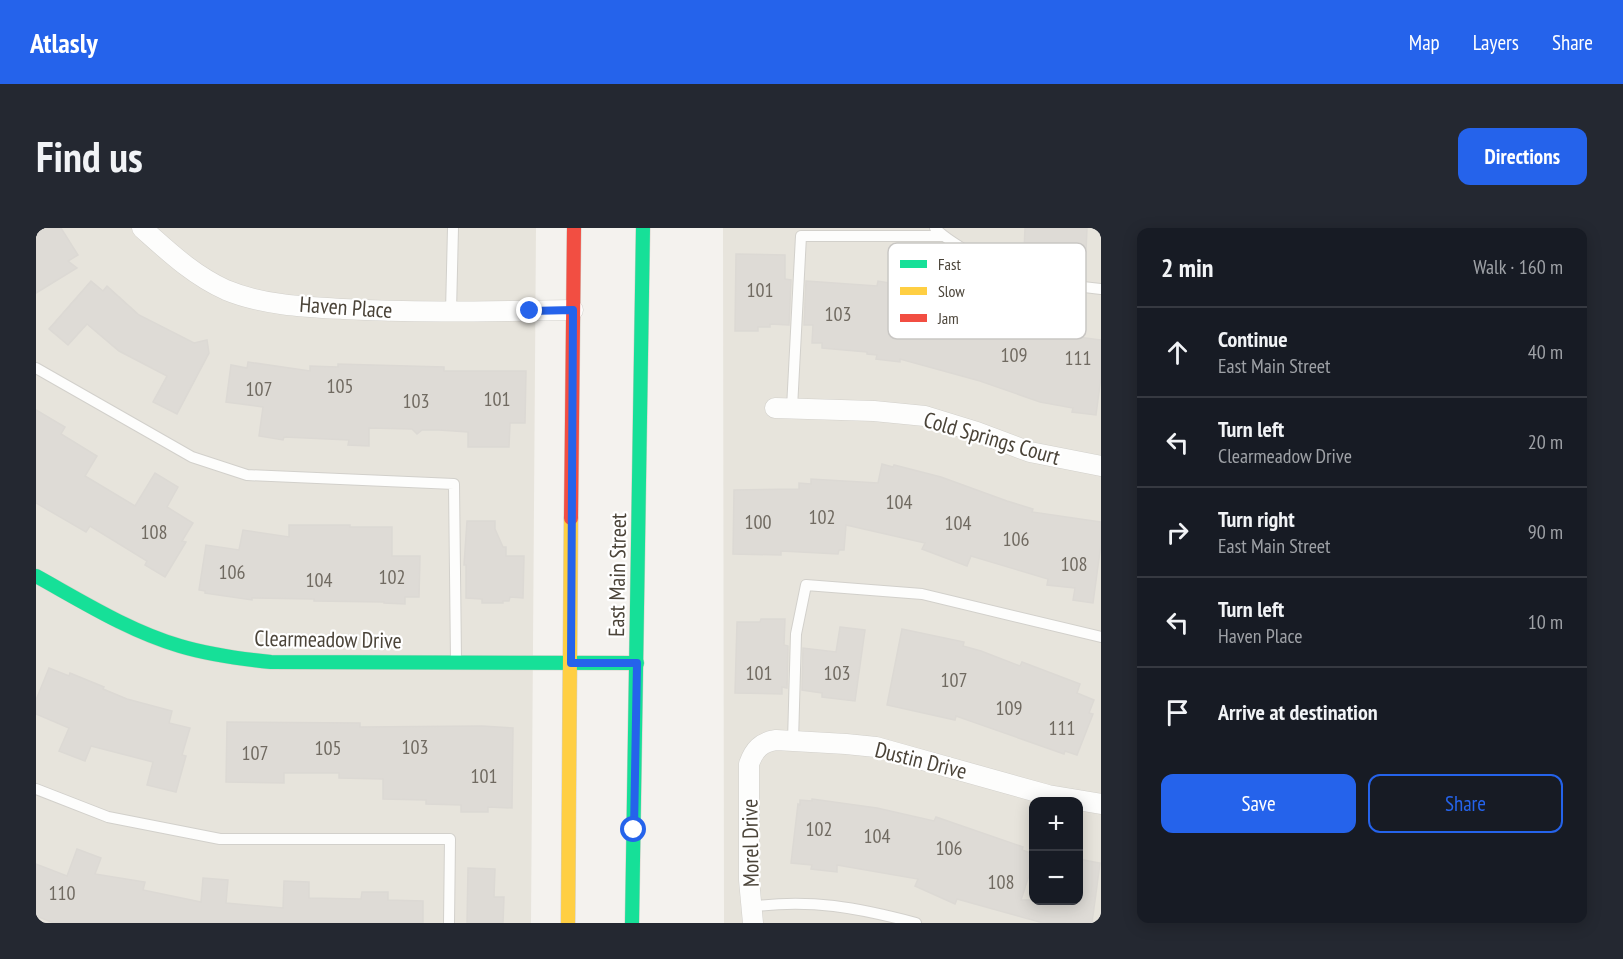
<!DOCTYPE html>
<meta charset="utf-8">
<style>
body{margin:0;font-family:"PT Sans Narrow",sans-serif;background:#242831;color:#f1f3f6}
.controls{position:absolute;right:18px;bottom:18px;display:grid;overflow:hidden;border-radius:12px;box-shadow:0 3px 15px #0003}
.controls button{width:54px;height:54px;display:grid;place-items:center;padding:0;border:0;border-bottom:2px solid #363941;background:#171b24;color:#f1f3f6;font:30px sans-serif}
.stop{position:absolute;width:18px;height:18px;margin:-14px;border:4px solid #2563eb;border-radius:50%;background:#fff}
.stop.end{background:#2563eb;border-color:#fff;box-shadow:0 2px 6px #0008}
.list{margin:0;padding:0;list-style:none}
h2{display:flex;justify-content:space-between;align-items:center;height:78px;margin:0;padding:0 24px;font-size:26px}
h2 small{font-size:20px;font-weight:400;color:#9ea1a6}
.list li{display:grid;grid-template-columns:39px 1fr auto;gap:18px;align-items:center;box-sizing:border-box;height:90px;padding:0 24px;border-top:2px solid #363941}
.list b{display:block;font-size:22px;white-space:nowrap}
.list p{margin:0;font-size:20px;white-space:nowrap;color:#9ea1a6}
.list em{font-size:20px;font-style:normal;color:#9ea1a6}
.actions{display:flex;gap:12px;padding:18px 24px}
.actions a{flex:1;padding:14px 0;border:2px solid #2563eb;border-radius:12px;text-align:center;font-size:21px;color:#2563eb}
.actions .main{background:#2563eb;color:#fff}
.icon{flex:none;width:33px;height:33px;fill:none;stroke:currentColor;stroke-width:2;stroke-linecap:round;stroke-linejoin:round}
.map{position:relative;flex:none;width:1065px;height:695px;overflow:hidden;border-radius:12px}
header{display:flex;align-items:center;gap:36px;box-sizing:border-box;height:84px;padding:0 30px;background:#2563eb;color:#fff}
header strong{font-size:28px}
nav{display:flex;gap:33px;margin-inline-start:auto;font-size:21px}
.intro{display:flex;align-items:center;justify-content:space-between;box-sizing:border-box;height:144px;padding:0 36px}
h1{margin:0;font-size:42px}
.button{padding:15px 27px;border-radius:12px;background:#2563eb;color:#fff;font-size:21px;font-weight:700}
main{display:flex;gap:36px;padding:0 36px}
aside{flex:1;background:#171b24;border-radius:12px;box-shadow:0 3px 15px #0003}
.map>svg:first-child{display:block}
.residential{fill:#e7e4dc;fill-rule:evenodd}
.building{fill:#dedbd6;stroke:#dcd9d4;stroke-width:1.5}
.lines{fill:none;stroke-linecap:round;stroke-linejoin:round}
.lane-casing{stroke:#d2d0cb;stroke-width:12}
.street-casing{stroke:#d2d0cb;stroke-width:21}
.fast-casing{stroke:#d3cfc5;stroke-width:15}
.slow-casing{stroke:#d3cfc5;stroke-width:15}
.jam-casing{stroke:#d3cfc5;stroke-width:15}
.lane{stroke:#fdfdfc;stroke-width:10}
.street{stroke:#fdfdfc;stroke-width:20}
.fast{stroke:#16e098;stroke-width:14}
.slow{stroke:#ffcf43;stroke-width:14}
.jam{stroke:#f24e42;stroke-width:14}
.route{stroke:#2563eb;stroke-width:8}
.labels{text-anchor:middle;stroke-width:4.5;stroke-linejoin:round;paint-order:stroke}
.number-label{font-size:20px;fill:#706a61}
.street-label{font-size:22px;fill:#4b4439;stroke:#fff}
.key{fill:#fff;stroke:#c9c7c4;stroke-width:1.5}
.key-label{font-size:16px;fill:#4b4439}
</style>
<header>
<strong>Atlasly</strong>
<nav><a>Map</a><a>Layers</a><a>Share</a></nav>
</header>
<div class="intro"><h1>Find us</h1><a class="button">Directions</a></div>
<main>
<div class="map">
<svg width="1065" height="695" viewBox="0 0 1065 695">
<rect width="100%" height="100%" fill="#f4f2ee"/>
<g class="residential">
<path d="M 0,0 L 500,0 L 495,695 L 0,695 Z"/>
<path d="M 687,0 L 1065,0 L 1065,695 L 688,695 ZM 998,574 L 1042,574 L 1042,672 L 998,672 Z"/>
</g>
<g class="building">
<path d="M 0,0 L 25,0 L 42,27 L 32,33 L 41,40 L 0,65 Z"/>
<path d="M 989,0 L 1051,0 L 1050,24 L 988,23 Z"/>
<path d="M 700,26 L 749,27 L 749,51 L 755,52 L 753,97 L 734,96 L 734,99 L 722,99 L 722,103 L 699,103 Z"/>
<path d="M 55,53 L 67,63 L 71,58 L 103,87 L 158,115 L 171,112 L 173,125 L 141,186 L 117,174 L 131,148 L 83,123 L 51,96 L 32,117 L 13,101 Z"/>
<path d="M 770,53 L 841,58 L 842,53 L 890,61 L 889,66 L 967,86 L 1018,106 L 1065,112 L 1065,149 L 1060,187 L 1036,184 L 1037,180 L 1004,174 L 944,153 L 864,131 L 864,134 L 840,131 L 841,127 L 831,126 L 831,124 L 786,120 L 786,115 L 776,115 L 777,97 L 768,97 Z"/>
<path d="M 212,134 L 274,143 L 274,138 L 302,139 L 302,136 L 408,139 L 408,143 L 490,143 L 489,195 L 474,195 L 473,219 L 432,219 L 432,204 L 403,202 L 386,202 L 381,206 L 376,201 L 333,200 L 333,218 L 312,217 L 313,212 L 248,209 L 247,212 L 223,208 L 227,179 L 190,174 L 195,137 L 211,140 Z"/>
<path d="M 0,182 L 29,199 L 25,206 L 61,228 L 49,248 L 99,278 L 119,245 L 142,259 L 131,279 L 157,295 L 146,313 L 150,314 L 129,349 L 109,337 L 111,333 L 54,298 L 50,304 L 0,275 Z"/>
<path d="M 846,236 L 857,239 L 858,237 L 905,249 L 971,273 L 997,281 L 996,284 L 1065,294 L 1065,316 L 1057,375 L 1037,372 L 1039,360 L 1011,357 L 1012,351 L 935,328 L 931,338 L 886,321 L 889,315 L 810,297 L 808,322 L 803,322 L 802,326 L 745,323 L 745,327 L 697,326 L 698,262 L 763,261 L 763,255 L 775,256 L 775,251 L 842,255 Z"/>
<path d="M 431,293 L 459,293 L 459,301 L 467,319 L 470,319 L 470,328 L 488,328 L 487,370 L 474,369 L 473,373 L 467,373 L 467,375 L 446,375 L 446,371 L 430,370 L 430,337 L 428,337 Z"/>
<path d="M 253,297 L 314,297 L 314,299 L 356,299 L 356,328 L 384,328 L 383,369 L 369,369 L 369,376 L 348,375 L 348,374 L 278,373 L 278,371 L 216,370 L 216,372 L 169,365 L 169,363 L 163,362 L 170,317 L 203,322 L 207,302 L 253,309 Z"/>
<path d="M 725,391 L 749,391 L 748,417 L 752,418 L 751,460 L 746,459 L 746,466 L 699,465 L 701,394 L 724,394 Z"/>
<path d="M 804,399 L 829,402 L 819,473 L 786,469 L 786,465 L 766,462 L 767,420 L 800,424 Z"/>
<path d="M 866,401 L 928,414 L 927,418 L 945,423 L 984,438 L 986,434 L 1044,456 L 1041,465 L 1058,472 L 1053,485 L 1057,486 L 1041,527 L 1029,523 L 1028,526 L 920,488 L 919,492 L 851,477 Z"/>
<path d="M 13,440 L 33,448 L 34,445 L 68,459 L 67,461 L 91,471 L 136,483 L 133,495 L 154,500 L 146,527 L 150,528 L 140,564 L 111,557 L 117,534 L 55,518 L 49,533 L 23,523 L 33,500 L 0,486 L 0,472 Z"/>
<path d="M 191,494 L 324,495 L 324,499 L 446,498 L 477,500 L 476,580 L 452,579 L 452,584 L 425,584 L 425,577 L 390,576 L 390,572 L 347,571 L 347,551 L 303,550 L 303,545 L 248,545 L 248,555 L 190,554 Z"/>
<path d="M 776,571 L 841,580 L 898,593 L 900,589 L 987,619 L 986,622 L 998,626 L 998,632 L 985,672 L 1042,672 L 1042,631 L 1064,635 L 1056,695 L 1007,695 L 921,671 L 919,676 L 879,658 L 882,651 L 801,637 L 801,644 L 775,641 L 776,637 L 755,635 L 762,576 L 764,577 L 764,572 L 776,573 Z"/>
<path d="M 41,621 L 65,630 L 59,646 L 109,654 L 107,662 L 165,674 L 167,650 L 192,652 L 190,675 L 247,680 L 248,653 L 273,654 L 273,670 L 325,671 L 326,664 L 352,664 L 352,672 L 387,673 L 387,695 L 18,695 L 0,688 L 0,636 L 31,648 Z"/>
<path d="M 432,640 L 459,641 L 458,669 L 468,669 L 467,695 L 431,695 Z"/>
</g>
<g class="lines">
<defs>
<g id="lane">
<path d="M 899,0 C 907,9 918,15 929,22 C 971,47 1017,56 1065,61"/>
<path d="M 415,84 L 417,0"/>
<path d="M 0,140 L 156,229 L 211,247 L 418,256 L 420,432"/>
<path d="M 756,180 L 765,8 L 906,8"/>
<path d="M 757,513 L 760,406 L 770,357 L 886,366 L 1065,409"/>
<path d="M 0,561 L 72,589 L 184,611 L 414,611 L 413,695"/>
<path d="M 715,679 C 773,670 823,680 880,695"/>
</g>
<g id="street">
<path d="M 106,0 C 133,24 157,47 190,62 C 226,77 269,79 307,81 C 384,85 460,83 537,82"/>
<path d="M 739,180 L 838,183 L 889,188 L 941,204 L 994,224 L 1065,238"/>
<path d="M 717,695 L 713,652 L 713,536 C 718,522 725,514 740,512 L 810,516 L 840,519 L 1012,567 L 1065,576"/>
</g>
<g id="fast">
<path d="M 0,348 C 47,374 93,403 144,418 C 174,427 205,431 235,434 L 601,435"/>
<path d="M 596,695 L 607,0"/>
</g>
<path id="slow" d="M 532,695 L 535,290"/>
<path id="jam" d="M 535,290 L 538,0"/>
</defs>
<use href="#lane" class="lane-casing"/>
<use href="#street" class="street-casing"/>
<use href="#fast" class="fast-casing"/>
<use href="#slow" class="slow-casing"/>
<use href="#jam" class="jam-casing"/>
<use href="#lane" class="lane"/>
<use href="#street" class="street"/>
<use href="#fast" class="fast"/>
<use href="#slow" class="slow"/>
<use href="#jam" class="jam"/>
</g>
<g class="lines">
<path class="route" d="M 494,83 L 537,82 L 535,435 L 601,435 L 598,602"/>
</g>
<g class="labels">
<g class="number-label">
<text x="724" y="69">101</text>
<text x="802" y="93">103</text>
<text x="978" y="134">109</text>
<text x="1042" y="137">111</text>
<text x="304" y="165">105</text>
<text x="223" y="168">107</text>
<text x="461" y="178">101</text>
<text x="380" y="180">103</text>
<text x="863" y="281">104</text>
<text x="786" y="296">102</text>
<text x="722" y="301">100</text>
<text x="922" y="302">104</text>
<text x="118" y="311">108</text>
<text x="980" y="318">106</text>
<text x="1038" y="343">108</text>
<text x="196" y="351">106</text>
<text x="356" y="356">102</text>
<text x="283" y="359">104</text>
<text x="723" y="452">101</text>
<text x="801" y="452">103</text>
<text x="918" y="459">107</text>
<text x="973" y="487">109</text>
<text x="1026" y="507">111</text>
<text x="379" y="526">103</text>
<text x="292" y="527">105</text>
<text x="219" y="532">107</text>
<text x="448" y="555">101</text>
<text x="783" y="608">102</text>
<text x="841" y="615">104</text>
<text x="913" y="627">106</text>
<text x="965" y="661">108</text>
<text x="26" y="672">110</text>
</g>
<g class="street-label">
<text transform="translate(310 79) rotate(4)" y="8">Haven Place</text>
<text transform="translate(956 210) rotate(16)" y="8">Cold Springs Court</text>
<text transform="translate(581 347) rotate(-89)" y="8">East Main Street</text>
<text transform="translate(292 411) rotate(1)" y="8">Clearmeadow Drive</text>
<text transform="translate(885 532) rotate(14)" y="8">Dustin Drive</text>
<text transform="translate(714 615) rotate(-91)" y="8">Morel Drive</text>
</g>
</g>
<rect x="852" y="15" width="198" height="96" rx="9" class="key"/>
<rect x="864" y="32" width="27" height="8" fill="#16e098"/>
<rect x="864" y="59" width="27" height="8" fill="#ffcf43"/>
<rect x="864" y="86" width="27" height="8" fill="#f24e42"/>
<g class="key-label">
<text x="902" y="42">Fast</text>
<text x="902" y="69">Slow</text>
<text x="902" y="96">Jam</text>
</g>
</svg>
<div class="controls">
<button>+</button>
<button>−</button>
</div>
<div class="stop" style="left:598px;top:602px"></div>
<div class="stop end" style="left:494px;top:83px"></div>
</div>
<aside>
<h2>2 min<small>Walk · 160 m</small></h2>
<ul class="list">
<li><svg class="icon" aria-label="ahead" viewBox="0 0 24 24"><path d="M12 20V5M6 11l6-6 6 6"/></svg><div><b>Continue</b><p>East Main Street</p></div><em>40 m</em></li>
<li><svg class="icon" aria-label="left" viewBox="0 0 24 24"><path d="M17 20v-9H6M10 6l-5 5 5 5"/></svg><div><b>Turn left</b><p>Clearmeadow Drive</p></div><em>20 m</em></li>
<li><svg class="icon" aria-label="right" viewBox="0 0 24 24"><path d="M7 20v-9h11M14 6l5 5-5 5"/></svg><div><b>Turn right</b><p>East Main Street</p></div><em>90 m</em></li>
<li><svg class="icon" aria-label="left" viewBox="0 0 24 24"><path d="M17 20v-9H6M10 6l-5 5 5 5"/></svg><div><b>Turn left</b><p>Haven Place</p></div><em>10 m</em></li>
<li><svg class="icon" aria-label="arrive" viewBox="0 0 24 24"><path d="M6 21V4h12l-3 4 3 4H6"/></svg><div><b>Arrive at destination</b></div></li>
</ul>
<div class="actions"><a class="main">Save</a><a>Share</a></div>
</aside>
</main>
